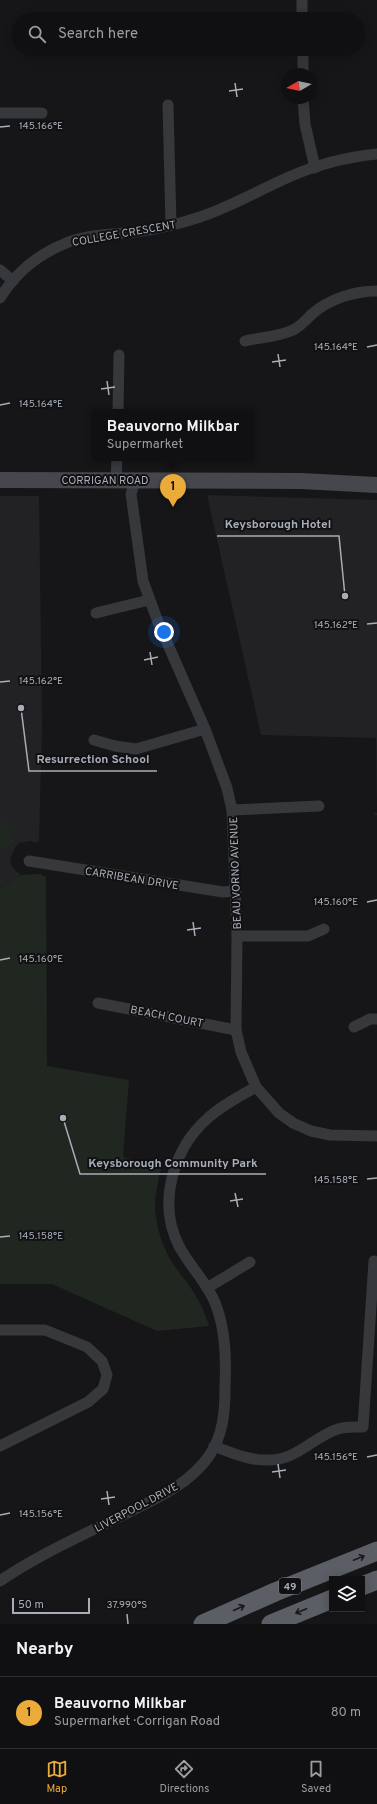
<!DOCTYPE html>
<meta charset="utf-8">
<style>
body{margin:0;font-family:Overpass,sans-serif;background:#1e1e20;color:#f1f3f6}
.controls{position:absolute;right:12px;bottom:12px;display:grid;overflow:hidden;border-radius:0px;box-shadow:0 2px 10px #0003}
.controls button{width:36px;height:36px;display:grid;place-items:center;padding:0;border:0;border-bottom:1px solid #303032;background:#101012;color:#f1f3f6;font:20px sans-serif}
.compass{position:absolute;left:281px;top:68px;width:36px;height:36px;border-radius:50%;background:#101012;box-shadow:0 2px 10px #0003;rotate:261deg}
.scale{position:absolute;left:12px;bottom:10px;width:78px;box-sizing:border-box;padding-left:4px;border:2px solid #a8adb7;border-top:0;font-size:11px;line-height:14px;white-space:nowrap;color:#a8adb7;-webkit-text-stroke:3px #111113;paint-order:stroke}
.you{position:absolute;left:164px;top:632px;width:14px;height:14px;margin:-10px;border:3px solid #fff;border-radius:50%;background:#1a73e8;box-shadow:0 0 0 6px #1a73e833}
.badge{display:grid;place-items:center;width:26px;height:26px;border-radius:50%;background:#eaab3b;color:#111;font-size:13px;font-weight:700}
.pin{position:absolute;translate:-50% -33px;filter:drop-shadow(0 1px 2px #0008)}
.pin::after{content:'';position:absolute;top:21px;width:14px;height:12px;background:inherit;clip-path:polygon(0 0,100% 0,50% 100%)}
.popup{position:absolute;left:92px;top:409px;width:162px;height:52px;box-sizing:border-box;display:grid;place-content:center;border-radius:0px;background:#101012;filter:drop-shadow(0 1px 3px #0005);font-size:13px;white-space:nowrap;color:#9c9d9f}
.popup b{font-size:15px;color:#f1f3f6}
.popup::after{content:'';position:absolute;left:50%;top:100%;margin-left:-8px;border:8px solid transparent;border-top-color:#101012}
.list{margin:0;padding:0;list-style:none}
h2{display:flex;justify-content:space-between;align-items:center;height:52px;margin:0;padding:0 16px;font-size:17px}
h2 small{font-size:13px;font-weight:400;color:#9c9d9f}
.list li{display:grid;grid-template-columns:26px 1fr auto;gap:12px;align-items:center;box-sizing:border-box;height:72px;padding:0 16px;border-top:1px solid #303032}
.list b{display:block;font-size:15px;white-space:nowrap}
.list p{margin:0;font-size:13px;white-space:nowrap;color:#9c9d9f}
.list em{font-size:13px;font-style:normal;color:#9c9d9f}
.icon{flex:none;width:22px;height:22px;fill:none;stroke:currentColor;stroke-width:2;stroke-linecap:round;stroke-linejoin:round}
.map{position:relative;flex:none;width:377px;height:1624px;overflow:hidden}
.search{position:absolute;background:#101012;box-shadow:0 2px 10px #0003;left:12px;right:12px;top:12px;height:44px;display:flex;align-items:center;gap:10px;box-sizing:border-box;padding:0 14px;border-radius:22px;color:#9c9d9f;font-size:15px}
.sheet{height:124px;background:#101012}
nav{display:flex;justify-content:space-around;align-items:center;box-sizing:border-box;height:56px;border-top:1px solid #303032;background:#101012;font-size:11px;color:#9c9d9f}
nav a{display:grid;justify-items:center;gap:2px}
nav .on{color:#eaab3b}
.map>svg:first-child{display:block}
.built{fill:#222225}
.green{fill:#202721}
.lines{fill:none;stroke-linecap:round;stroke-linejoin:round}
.minor{stroke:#37383c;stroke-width:11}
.secondary{stroke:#45474c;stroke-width:16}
.trunk{stroke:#5b5e64;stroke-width:19}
.oneway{stroke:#18191b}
.ticks{fill:none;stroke:#a8adb7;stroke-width:1.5}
.labels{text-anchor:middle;stroke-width:4;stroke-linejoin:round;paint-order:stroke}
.shield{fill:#111113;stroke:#7b7e86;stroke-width:1}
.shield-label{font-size:10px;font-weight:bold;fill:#a8adb7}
.street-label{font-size:11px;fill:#a8adb7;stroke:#111113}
.ticks-label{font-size:10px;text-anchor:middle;fill:#a8adb7;stroke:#111113;stroke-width:4;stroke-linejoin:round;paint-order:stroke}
.leader{fill:none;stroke:#a8adb7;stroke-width:1.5}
.callout-dot{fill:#a8adb7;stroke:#111113;stroke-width:1.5}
.callout-label{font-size:12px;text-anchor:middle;font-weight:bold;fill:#a8adb7;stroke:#111113;stroke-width:4;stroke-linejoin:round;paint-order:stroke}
</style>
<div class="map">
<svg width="377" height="1624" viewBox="0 0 377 1624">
<rect width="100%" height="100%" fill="#161618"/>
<g class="built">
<path d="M 207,495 L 377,500 L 377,815 L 375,815 L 374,813 L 377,813 L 376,738 L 261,735 Z"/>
<path d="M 0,496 L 39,496 L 42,725 L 39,841 L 37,843 L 31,841 L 19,843 L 15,847 L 10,859 L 12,867 L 21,875 L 0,888 Z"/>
</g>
<g class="green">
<path d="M 7,822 L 15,843 L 0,849 L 0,825 Z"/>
<path d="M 40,874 L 46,877 L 47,1066 L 129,1080 L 123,1157 L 161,1168 C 159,1179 156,1190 155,1201 C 155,1225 162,1249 176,1268 C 192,1290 201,1299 209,1326 L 157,1331 L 52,1284 L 0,1284 L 0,888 L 21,875 Z"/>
</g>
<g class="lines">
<g class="minor">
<path d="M 302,0 L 302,19"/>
<path d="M 303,49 L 303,74"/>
<path d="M 303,98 L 305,124 L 315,168"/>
<path d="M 168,105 L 171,225"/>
<path d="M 0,113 L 42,113"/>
<path d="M 0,270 L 13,281"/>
<path d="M 0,298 C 15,274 37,255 64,244 C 86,234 111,235 135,232 C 157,229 179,224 200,217 C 231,207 259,190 289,177 C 316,165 347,157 377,154"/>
<path d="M 245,341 C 261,337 278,337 293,330 C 301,326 306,320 312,314 C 329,299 354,291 377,291"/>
<path d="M 118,412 L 119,355"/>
<path d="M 116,480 L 117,458"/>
<path d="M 135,480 L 131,494 L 143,581 L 158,622 L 205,729 L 227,788 L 232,810 L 237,936 L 236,1030 L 241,1052 L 256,1087 L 279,1113 L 293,1123 L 311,1131 L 330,1135 L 377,1136"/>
<path d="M 96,613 L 149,600"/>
<path d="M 94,740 L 115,746 L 136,749 L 205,729"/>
<path d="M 232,810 L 319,806"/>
<path d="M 29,861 L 223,892 L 236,891"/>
<path d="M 237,936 L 308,936 L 324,929"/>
<path d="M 98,1003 L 236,1030"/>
<path d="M 354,1027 L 370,1019 L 377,1019"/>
<path d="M 207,1288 L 250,1262"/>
<path d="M 0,1330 L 45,1330 L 87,1347 L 102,1361 L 107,1375 L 103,1389 L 88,1402 L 0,1446"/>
<path d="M 214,1446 C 238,1456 264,1466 289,1456 C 306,1449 321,1434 338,1429 C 346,1426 354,1427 363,1427 L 374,1261"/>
<path d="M 0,1581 C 38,1555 81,1536 121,1516 C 153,1500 188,1486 209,1456 C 223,1436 225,1412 225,1388 C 226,1360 226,1332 216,1305 C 208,1283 190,1267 179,1246 C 157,1203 173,1149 208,1118 C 222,1105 240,1096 256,1087"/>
</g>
<path class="secondary" d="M 0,480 L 301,481 L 377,485"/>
<g class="trunk">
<path d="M 362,1586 L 377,1580"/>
<path d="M 203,1624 L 275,1592 L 377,1551"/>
<path d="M 271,1624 L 332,1599"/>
</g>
</g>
<defs><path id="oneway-shaft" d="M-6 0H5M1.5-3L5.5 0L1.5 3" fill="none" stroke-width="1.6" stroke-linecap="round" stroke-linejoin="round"/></defs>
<g class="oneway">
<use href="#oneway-shaft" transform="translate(359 1558) rotate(-22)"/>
<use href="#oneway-shaft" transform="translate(239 1608) rotate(-24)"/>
<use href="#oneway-shaft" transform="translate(301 1611) rotate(157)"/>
</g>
<path class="ticks" d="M 235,83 L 237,97M 229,91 L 243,89M 0,127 L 10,126M 367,347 L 377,345M 278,354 L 280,367M 272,362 L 286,360M 107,381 L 109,395M 101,389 L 115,387M 0,405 L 10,403M 367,624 L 377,623M 150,652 L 152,665M 144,660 L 158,657M 0,682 L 10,681M 367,902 L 377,900M 193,922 L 195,936M 187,930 L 201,928M 0,960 L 10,958M 367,1179 L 377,1178M 235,1193 L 238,1207M 230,1201 L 243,1199M 0,1237 L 10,1236M 367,1457 L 377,1455M 278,1464 L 280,1478M 272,1472 L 286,1470M 107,1491 L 109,1505M 101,1499 L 115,1497M 0,1515 L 10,1513M 127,1614 L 128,1624"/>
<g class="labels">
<rect class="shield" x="279" y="1578" width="22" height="16" rx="3"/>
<g class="shield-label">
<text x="290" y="1590">49</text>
</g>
<g class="street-label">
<text transform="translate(124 233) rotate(-10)" y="4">COLLEGE CRESCENT</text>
<text x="105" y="484">CORRIGAN ROAD</text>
<text transform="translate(235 873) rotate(-92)" y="4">BEAU VORNO AVENUE</text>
<text transform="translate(132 878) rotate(9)" y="4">CARRIBEAN DRIVE</text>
<text transform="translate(167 1016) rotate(11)" y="4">BEACH COURT</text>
<text transform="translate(136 1507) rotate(-28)" y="4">LIVERPOOL DRIVE</text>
</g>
</g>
<g class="ticks-label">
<text x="41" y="129">145.166°E</text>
<text x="336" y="350">145.164°E</text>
<text x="41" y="407">145.164°E</text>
<text x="336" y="628">145.162°E</text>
<text x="41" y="684">145.162°E</text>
<text x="336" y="905">145.160°E</text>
<text x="41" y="962">145.160°E</text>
<text x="336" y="1183">145.158°E</text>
<text x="41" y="1239">145.158°E</text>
<text x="336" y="1460">145.156°E</text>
<text x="41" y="1517">145.156°E</text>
<text x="127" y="1608">37.990°S</text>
</g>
<path class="leader" d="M345 596L339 536H217M21 708L29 771H157M63 1118L80 1174H266"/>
<g class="callout-dot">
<circle cx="345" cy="596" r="4"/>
<circle cx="21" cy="708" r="4"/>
<circle cx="63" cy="1118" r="4"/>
</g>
<g class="callout-label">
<text x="278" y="528">Keysborough Hotel</text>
<text x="93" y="763">Resurrection School</text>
<text x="173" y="1167">Keysborough Community Park</text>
</g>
</svg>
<div class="controls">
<button><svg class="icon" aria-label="layers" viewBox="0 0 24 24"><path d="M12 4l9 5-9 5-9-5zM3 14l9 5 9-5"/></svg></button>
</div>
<svg class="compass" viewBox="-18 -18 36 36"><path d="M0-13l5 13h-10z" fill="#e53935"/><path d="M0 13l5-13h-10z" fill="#9c9d9f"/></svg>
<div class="scale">50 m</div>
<div class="you"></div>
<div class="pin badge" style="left:173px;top:507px">1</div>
<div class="popup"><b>Beauvorno Milkbar</b>Supermarket</div>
<div class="search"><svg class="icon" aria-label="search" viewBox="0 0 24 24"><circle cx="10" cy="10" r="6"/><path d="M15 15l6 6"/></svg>Search here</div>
</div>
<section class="sheet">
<h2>Nearby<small></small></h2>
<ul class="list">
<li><span class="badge">1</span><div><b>Beauvorno Milkbar</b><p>Supermarket · Corrigan Road</p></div><em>80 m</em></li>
</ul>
</section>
<nav>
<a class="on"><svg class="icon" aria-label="map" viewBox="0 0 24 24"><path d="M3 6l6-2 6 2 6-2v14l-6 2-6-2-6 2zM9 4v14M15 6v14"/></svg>Map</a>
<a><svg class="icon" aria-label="directions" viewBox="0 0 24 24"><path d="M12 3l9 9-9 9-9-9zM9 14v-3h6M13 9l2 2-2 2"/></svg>Directions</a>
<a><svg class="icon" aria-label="saved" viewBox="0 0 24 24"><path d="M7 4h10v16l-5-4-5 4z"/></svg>Saved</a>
</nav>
